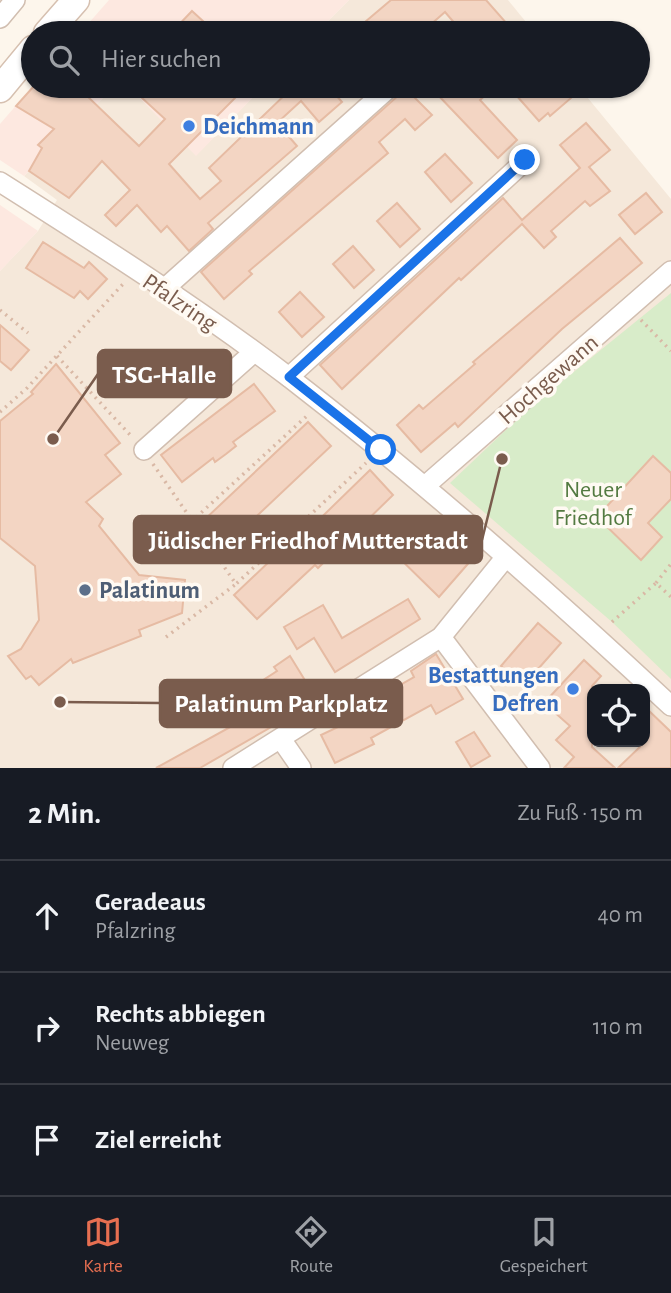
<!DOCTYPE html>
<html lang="de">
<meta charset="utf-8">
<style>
body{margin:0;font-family:"Alegreya Sans",sans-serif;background:#20242c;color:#f1f3f6}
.controls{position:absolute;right:21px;bottom:21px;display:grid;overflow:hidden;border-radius:14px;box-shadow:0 2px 5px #0004}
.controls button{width:63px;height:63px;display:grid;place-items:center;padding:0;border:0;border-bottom:2px solid #363941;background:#171b24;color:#f1f3f6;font:35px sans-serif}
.stop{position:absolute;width:21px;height:21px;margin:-16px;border:5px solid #1a73e8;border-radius:50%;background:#fff}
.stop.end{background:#1a73e8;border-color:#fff;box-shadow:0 2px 7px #0008}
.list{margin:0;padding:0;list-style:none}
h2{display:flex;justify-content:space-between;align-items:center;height:91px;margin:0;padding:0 28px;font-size:30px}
h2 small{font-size:23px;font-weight:400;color:#9ea1a6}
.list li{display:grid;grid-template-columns:46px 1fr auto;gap:21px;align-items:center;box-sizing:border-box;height:112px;padding:0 28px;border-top:2px solid #363941}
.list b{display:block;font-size:26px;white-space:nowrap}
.list p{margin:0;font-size:23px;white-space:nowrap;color:#9ea1a6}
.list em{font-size:23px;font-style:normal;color:#9ea1a6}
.icon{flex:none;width:38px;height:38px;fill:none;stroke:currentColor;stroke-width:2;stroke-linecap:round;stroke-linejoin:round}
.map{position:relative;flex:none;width:671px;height:768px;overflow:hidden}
.search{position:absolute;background:#171b24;box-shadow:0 2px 5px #0004;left:21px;right:21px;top:21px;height:77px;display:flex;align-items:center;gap:18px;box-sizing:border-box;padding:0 24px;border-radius:38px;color:#9ea1a6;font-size:26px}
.sheet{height:427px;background:#171b24}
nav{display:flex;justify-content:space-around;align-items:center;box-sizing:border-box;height:98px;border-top:2px solid #363941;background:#171b24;font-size:19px;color:#9ea1a6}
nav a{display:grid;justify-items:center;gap:4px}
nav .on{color:#e76f51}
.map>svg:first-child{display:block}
.residential{fill:#f5e8da;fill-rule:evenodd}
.commercial{fill:#fde8e0}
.green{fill:#d8ecc9}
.building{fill:#f3d5c3;stroke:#e6bba3;stroke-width:2}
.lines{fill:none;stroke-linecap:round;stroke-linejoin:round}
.minor-casing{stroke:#d1beb0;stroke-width:22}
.secondary-casing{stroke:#d6c0b0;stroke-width:29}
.path{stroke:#d9b8a5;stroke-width:3.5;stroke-dasharray:2 5;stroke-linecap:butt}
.minor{stroke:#fff;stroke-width:19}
.secondary{stroke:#fff;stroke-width:26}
.route{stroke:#1a73e8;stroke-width:9}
.shop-dot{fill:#3f7fe0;stroke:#fffaf3;stroke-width:2.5}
.service-dot{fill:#5c6f8a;stroke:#fffaf3;stroke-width:2.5}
.labels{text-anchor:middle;stroke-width:7;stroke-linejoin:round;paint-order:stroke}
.shop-label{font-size:24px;font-weight:bold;fill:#366cbe;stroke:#fffaf3;text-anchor:start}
.street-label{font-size:24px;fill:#7a5c4d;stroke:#fffaf3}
.park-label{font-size:24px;fill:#537a41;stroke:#fffaf3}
.service-label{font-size:24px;font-weight:bold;fill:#4e5e75;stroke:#fffaf3;text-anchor:start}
.leader{fill:none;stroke:#7a5c4d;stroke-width:2.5}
.callout-dot{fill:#7a5c4d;stroke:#fffaf3;stroke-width:2.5}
.callout{fill:#7a5c4d;stroke:#7a5c4d;stroke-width:2.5}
.callout-label{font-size:26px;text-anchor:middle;font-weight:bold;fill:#fff}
</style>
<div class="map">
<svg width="671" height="768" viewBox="0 0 671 768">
<rect width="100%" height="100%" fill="#fdf6ec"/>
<g class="residential">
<path d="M 349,0 L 508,0 L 535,33 L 316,33 Z"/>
<path d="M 115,86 L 128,86 L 196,155 L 264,86 L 578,86 L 671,199 L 671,768 L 0,768 L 0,271 L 38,231 L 57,200 L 24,176 ZM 592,689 L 645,689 L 645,742 L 592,742 Z"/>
</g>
<g class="commercial">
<path d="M 109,0 L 349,0 L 316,33 L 80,33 Z"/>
<path d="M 33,86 L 115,86 L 24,176 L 0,160 L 0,124 Z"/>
<path d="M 128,86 L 264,86 L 196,156 Z"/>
<path d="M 0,205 L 38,231 L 0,271 Z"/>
</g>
<path class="green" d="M 671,293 L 671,679 L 612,622 L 450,483 L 528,409 Z"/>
<g class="building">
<path d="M 391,0 L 486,0 L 515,33 L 463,33 L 445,12 L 421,33 L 352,33 Z"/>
<path d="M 192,11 L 216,33 L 171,33 Z"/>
<path d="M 34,86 L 94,86 L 86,95 L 139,146 L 165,119 L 129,86 L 247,86 L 169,164 L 200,199 L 221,181 L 209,168 L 291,89 L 288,86 L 328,86 L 342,102 L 319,122 L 301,101 L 277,123 L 297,146 L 208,223 L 213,229 L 189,251 L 167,226 L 161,232 L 137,205 L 116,226 L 105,215 L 130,190 L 102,161 L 69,198 L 29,171 L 42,148 L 38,145 L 54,129 L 16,106 Z"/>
<path d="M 403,86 L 432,115 L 415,130 L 405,119 L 379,142 L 388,153 L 249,271 L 252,274 L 224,299 L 201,272 L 399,95 Z"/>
<path d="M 447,86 L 496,86 L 480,100 L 517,140 L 498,158 L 437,94 Z"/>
<path d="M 527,86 L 560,86 L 571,98 L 550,116 L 548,113 L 539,121 L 516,95 Z"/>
<path d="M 586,123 L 610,150 L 589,167 L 610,191 L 590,206 L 585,201 L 551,231 L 556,237 L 544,248 L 522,224 L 461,280 L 459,278 L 342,389 L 320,365 L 503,198 L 522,220 L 580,168 L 560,145 Z"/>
<path d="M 445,154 L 472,183 L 451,202 L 425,172 Z"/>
<path d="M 646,193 L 662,212 L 635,234 L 619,215 Z"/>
<path d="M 397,203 L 420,229 L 400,247 L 377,221 Z"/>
<path d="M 620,238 L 642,263 L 562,329 L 458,427 L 455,423 L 421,452 L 397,425 L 419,405 L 423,409 L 475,364 L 473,362 Z"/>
<path d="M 43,242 L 84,268 L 89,262 L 107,279 L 88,299 L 80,291 L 74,298 L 26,268 Z"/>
<path d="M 353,246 L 374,270 L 354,288 L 333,264 Z"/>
<path d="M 300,292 L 324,317 L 302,337 L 279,312 Z"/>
<path d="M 0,325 L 29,350 L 11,370 L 0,361 Z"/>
<path d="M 56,364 L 120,443 L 105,455 L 121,474 L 86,502 L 103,519 L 99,526 L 139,575 L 185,580 L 182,613 L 139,630 L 141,636 L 73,663 L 71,659 L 39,685 L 31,676 L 26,679 L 8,656 L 21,649 L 39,620 L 35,566 L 0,538 L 0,421 L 33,394 L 31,392 Z"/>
<path d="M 254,384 L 275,411 L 233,442 L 236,446 L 226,454 L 215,462 L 213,458 L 182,482 L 161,455 Z"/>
<path d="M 308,422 L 331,446 L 225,546 L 202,522 Z"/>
<path d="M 653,456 L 671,473 L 671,499 L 648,523 L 662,537 L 641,560 L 597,517 Z"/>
<path d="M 370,470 L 393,495 L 318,568 L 315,565 L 257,619 L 234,595 L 291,541 L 294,544 Z"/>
<path d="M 412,525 L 439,548 L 448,537 L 473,558 L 439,597 L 391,550 Z"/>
<path d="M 408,599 L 420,619 L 335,672 L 314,638 L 297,649 L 284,627 L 323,605 L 342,638 Z"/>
<path d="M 538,623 L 561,643 L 523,686 L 501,666 Z"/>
<path d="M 436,654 L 463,699 L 436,714 L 431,705 L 371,738 L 374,744 L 335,763 L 321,735 L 378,708 L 374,700 L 414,677 L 411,671 Z"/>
<path d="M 290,656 L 314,695 L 284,714 L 287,718 L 200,768 L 156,768 L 261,710 L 248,690 L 277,671 L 274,667 Z"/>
<path d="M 584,660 L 601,676 L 592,686 L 592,747 L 615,768 L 564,768 L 574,757 L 556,740 L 570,726 L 544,703 Z"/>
<path d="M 645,707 L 671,732 L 671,768 L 618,768 L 645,742 Z"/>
<path d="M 474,732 L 490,756 L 471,767 L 456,742 Z"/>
</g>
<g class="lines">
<defs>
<g id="minor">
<path d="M 0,18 L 15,0"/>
<path d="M 0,182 C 98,244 197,307 290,378 C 422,480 549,592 671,706"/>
<path d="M 164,289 L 391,86"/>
<path d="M 289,377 L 525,161"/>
<path d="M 144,450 L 254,352"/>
<path d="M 425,486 L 671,271"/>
<path d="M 441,637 L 540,768"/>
<path d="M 281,739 L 301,768"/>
<path d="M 233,768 L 441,637 L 505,558"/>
</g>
<g id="secondary">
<path d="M 47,33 L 76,0"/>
<path d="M 0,89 L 33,49"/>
</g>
</defs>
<use href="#minor" class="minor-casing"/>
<use href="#secondary" class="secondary-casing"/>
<g class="path">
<path d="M 0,310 L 28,333"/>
<path d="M 641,320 L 671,351"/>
<path d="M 57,356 L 133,438"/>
<path d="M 0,412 L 27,388 L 124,283"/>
<path d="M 153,464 L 236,584 L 366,463"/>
<path d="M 191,522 L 309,414"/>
<path d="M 656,583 L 671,564"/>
<path d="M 612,622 L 656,583 L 671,597"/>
<path d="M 166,637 L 236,584"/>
</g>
<use href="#minor" class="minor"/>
<use href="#secondary" class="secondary"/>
</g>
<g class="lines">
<path class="route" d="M 381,450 L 289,377 L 525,160"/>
</g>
<g class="shop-dot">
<circle cx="189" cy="126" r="7"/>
<circle cx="573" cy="689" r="7"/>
</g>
<circle class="service-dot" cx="85" cy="590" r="7"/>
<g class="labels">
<g class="shop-label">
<text x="203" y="134">Deichmann</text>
<text x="559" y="683" text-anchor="end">Bestattungen<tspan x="559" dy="28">Defren</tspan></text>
</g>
<g class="street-label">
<text transform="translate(180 302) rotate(34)" y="8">Pfalzring</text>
<text transform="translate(548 379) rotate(-41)" y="8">Hochgewann</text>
</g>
<g class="park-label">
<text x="593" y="497">Neuer<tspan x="593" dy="28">Friedhof</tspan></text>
</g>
<g class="service-label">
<text x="99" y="598">Palatinum</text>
</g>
</g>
<path class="leader" d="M53 439L98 374M502 459L482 540M60 702L160 703"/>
<g class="callout-dot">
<circle cx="53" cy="439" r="7"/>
<circle cx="502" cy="459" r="7"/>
<circle cx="60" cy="702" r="7"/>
</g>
<g class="callout">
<rect x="98" y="350" width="133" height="47" rx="7"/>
<rect x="134" y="516" width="348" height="47" rx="7"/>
<rect x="160" y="680" width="242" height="47" rx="7"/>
</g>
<g class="callout-label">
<text x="164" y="383">TSG-Halle</text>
<text x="308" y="549">Jüdischer Friedhof Mutterstadt</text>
<text x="281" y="712">Palatinum Parkplatz</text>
</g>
</svg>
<div class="controls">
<button><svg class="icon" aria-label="locate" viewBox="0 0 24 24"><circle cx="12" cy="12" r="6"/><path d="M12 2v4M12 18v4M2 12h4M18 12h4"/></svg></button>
</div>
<div class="stop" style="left:381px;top:450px"></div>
<div class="stop end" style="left:525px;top:160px"></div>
<div class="search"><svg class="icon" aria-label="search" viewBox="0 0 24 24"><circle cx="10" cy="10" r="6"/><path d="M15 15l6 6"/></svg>Hier suchen</div>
</div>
<section class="sheet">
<h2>2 Min.<small>Zu Fuß · 150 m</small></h2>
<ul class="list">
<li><svg class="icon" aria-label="ahead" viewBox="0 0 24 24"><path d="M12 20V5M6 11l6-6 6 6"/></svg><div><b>Geradeaus</b><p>Pfalzring</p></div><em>40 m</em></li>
<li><svg class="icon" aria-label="right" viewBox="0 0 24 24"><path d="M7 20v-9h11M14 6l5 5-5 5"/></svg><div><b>Rechts abbiegen</b><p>Neuweg</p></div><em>110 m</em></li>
<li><svg class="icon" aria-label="arrive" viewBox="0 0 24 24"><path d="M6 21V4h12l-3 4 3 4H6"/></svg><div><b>Ziel erreicht</b></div></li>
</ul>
</section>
<nav>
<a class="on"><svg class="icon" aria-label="map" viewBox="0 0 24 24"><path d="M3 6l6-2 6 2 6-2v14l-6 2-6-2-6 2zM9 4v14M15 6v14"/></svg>Karte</a>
<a><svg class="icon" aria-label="directions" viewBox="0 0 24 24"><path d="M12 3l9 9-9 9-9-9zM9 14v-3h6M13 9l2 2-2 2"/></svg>Route</a>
<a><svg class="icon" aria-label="saved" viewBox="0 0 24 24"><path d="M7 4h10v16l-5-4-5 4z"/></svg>Gespeichert</a>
</nav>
